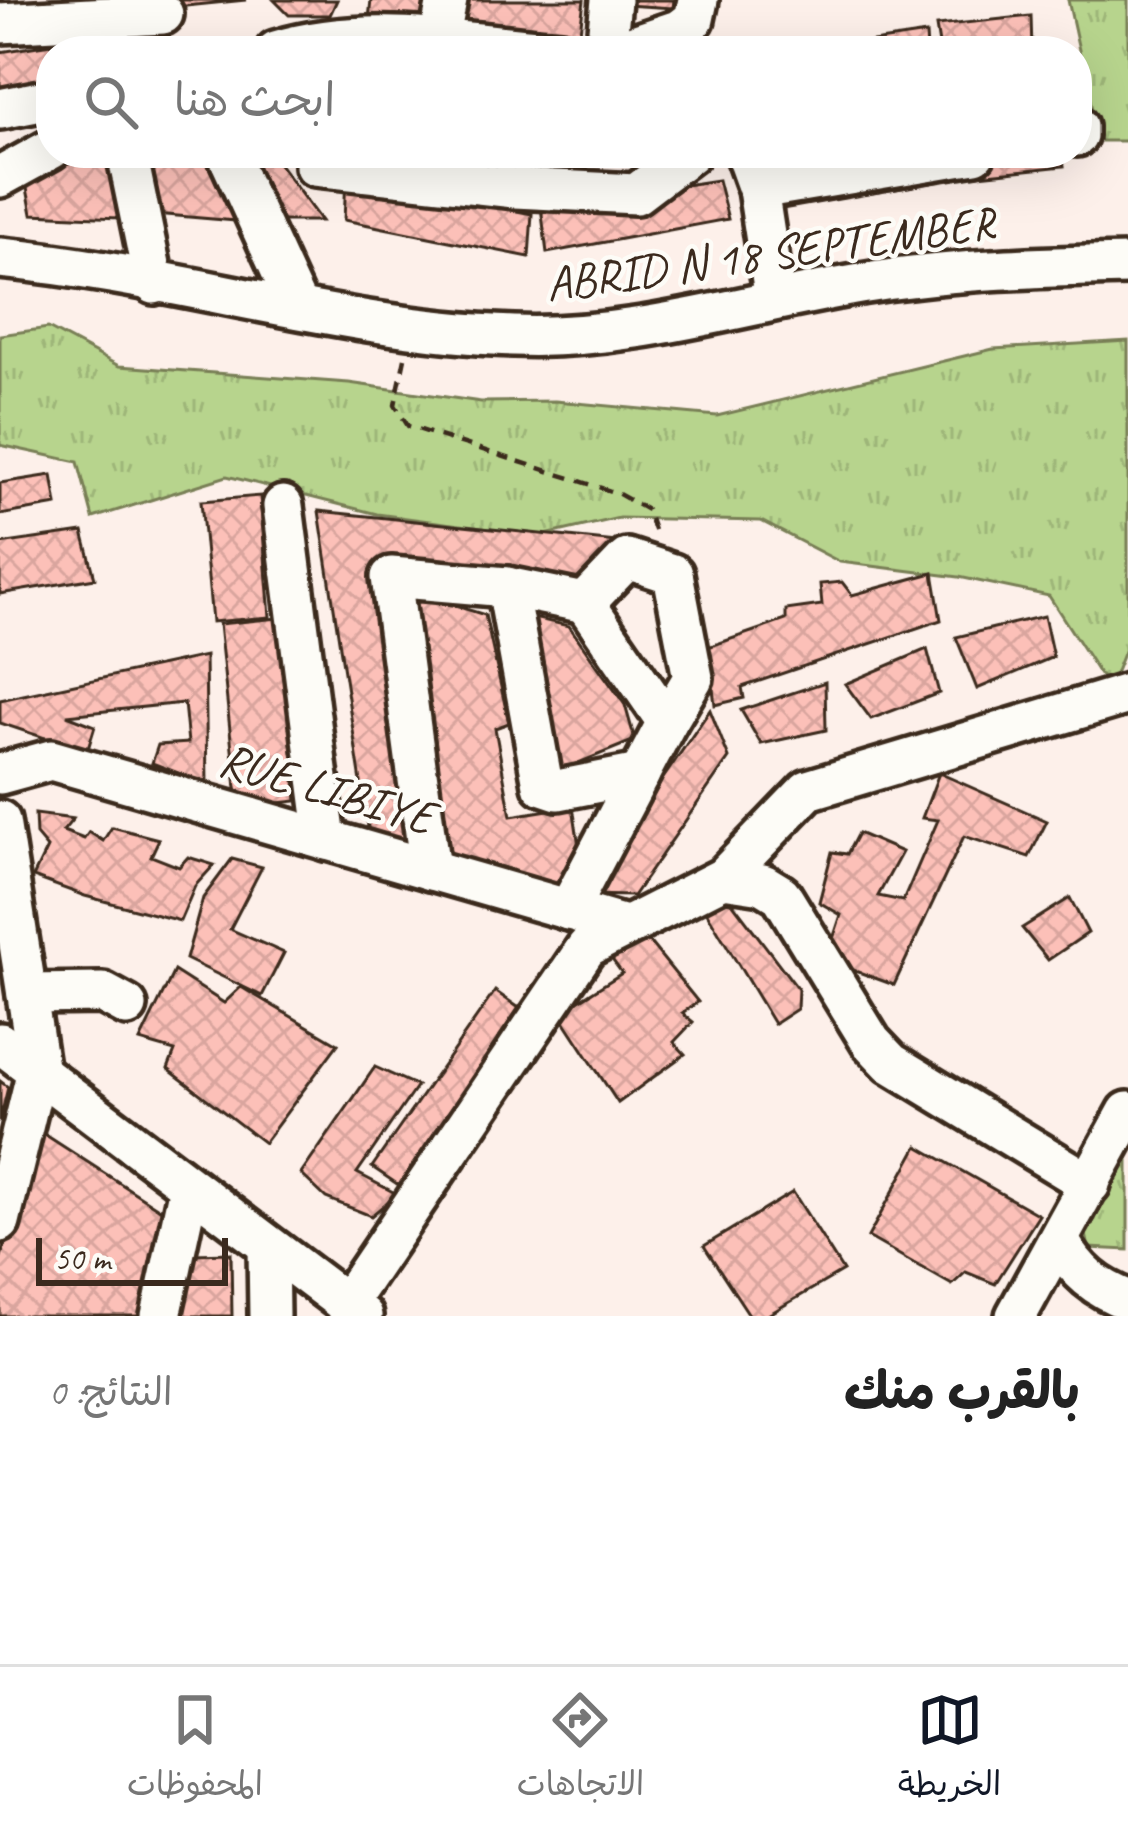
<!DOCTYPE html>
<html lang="ar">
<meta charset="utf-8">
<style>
body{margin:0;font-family:Caveat,"Playpen Sans Arabic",sans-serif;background:#f6f6f6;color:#222;direction:rtl}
.scale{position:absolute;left:36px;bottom:30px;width:192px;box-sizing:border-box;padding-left:12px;border:6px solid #3b2a1e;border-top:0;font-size:33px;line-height:42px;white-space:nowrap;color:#3b2a1e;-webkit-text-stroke:9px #fdfcf7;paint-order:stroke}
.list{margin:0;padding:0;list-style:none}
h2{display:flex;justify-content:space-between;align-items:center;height:156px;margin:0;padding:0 48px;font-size:51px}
h2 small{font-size:39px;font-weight:400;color:#767676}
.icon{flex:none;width:66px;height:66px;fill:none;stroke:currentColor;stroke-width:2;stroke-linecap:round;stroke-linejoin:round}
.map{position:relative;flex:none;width:1128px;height:1316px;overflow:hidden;direction:ltr}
.search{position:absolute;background:#fff;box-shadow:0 12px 48px #0002;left:36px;right:36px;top:36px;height:132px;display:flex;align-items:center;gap:30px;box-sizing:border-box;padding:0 42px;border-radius:48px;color:#767676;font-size:45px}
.sheet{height:348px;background:#fff}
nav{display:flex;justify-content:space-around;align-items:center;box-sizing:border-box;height:168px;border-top:3px solid #e0e0e0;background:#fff;font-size:33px;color:#767676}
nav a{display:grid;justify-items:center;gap:6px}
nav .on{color:#111827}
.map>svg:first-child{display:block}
.grass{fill:url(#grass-tufts);stroke:#797f56;stroke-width:3}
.building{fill:url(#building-cross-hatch);stroke:#3b2a1e;stroke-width:3}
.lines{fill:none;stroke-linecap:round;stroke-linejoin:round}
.minor-casing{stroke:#3b2a1e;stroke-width:48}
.path{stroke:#3b2a1e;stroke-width:4.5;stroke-dasharray:12 9;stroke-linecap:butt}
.minor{stroke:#fdfcf7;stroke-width:39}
.labels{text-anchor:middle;stroke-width:9;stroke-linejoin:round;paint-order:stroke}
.street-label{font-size:48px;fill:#3b2a1e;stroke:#fdfcf7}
</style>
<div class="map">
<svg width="1128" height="1316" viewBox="0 0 1128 1316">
<defs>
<pattern id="grass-tufts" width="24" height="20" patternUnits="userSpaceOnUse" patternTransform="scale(3)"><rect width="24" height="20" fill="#b7d48d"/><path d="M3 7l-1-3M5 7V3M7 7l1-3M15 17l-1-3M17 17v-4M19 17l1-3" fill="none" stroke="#9eb679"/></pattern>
<pattern id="building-cross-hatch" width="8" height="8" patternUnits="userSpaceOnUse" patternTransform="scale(3)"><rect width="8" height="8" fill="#fcc0b8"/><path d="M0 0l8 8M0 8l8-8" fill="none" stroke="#d9a59e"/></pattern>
</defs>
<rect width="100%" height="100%" fill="#fdf0ea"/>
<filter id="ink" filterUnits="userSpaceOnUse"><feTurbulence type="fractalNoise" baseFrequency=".00833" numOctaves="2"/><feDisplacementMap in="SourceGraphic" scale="24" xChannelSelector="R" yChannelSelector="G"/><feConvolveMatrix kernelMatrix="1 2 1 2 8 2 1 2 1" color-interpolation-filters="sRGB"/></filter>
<g filter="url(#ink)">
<g class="grass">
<path d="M 1068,0 L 1128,0 L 1128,141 L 1099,141 Z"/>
<path d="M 48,328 L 119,366 L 349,383 L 481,402 L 555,401 L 717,416 L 993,349 L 1128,341 L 1128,641 L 1109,689 L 1049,596 L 959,577 L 840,562 L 761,521 L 619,518 L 541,536 L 377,514 L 227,476 L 93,518 L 78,462 L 0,445 L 0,335 Z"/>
<path d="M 1128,1139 L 1128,1250 L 1089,1248 L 1082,1215 Z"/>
</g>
<g class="building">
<path d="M 179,0 L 246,0 L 176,7 Z"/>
<path d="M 274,0 L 337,0 L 330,15 L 289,15 Z"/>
<path d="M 371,0 L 437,0 L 434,19 L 369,19 Z"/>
<path d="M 463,0 L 584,0 L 578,47 L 463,38 Z"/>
<path d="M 626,0 L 674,0 L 673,8 L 626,5 Z"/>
<path d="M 1031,16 L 1032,51 L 940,51 L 936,26 Z"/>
<path d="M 127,32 L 127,51 L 51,51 L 51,83 L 0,90 L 0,52 Z"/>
<path d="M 926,34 L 927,51 L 813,51 Z"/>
<path d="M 715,39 L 716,51 L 668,51 Z"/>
<path d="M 93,153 L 107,153 L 118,218 L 32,214 L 26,183 Z"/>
<path d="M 125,153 L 202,153 L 236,221 L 143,213 Z"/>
<path d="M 229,153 L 271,153 L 321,221 L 268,221 Z"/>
<path d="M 498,153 L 569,153 L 501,179 Z"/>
<path d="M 757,153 L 866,153 L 761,167 Z"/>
<path d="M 1062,153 L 1064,166 L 978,175 L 976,160 Z"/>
<path d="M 960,166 L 959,178 L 782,209 L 777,196 Z"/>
<path d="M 346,177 L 532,214 L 529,257 L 344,220 Z"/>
<path d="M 718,180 L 728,219 L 547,253 L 541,207 Z"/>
<path d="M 52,475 L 57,505 L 0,515 L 0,483 Z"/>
<path d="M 260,496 L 270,617 L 212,622 L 201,501 Z"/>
<path d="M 319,511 L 626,543 L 596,586 L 383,571 L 409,846 L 370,840 Z"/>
<path d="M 83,532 L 95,578 L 0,594 L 0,544 Z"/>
<path d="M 933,573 L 941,620 L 742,687 L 744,698 L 715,705 L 708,647 L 786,620 L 786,610 L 822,605 L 820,584 L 842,582 L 852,595 Z"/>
<path d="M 411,592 L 485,615 L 509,723 L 495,728 L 511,816 L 573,806 L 580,853 L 565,887 L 436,859 Z"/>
<path d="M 502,611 L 569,626 L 625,705 L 635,740 L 529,783 L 514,734 L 526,731 Z"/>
<path d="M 1044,616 L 1053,657 L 977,689 L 956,637 Z"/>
<path d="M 279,618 L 297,801 L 238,807 L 219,624 Z"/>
<path d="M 927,649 L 939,693 L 871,719 L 845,684 Z"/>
<path d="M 205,656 L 207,784 L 152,763 L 158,745 L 188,743 L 184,703 L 67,715 L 95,726 L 87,752 L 0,723 L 0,700 Z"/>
<path d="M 825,682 L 826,730 L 761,744 L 741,710 Z"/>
<path d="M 710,710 L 729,758 L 633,896 L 583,895 Z"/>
<path d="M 939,773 L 1047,821 L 1029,857 L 964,836 L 894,985 L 826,960 L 841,915 L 819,902 L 832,852 L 847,854 L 858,833 L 902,852 L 878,896 L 903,901 L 938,820 L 922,818 Z"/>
<path d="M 35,814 L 73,819 L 63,831 L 84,839 L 89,832 L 103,841 L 112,827 L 159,839 L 151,856 L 179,867 L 188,857 L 214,865 L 195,886 L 180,921 L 85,896 L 33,877 L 47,848 L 36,835 Z"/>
<path d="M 232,859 L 262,867 L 230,929 L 284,953 L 262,996 L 186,959 L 203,898 Z"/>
<path d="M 723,898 L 729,898 L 798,989 L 797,1009 L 774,1024 L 706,911 Z"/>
<path d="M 1070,898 L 1088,933 L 1048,960 L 1022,928 Z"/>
<path d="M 643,934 L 698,1002 L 682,1013 L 693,1022 L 674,1042 L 685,1054 L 618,1103 L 559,1013 L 622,973 L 605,950 Z"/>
<path d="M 174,971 L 224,1003 L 241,987 L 338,1044 L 264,1143 L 168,1069 L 175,1051 L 140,1041 Z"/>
<path d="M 495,991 L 519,1008 L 403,1188 L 372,1167 Z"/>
<path d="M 375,1067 L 417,1086 L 357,1173 L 397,1194 L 371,1216 L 326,1198 L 301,1174 Z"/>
<path d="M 0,1081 L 8,1087 L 0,1121 Z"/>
<path d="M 41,1132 L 166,1213 L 146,1316 L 0,1316 L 0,1260 Z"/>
<path d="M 918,1146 L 1039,1215 L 995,1284 L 966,1272 L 952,1285 L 868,1237 Z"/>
<path d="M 793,1192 L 843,1271 L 766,1316 L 750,1316 L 704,1246 Z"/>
<path d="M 231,1253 L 232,1316 L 179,1316 L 193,1254 Z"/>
</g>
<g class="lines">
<defs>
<g id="minor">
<path d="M 0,23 L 163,14"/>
<path d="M 439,41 L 447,0"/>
<path d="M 276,51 C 368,23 465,44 560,51"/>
<path d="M 606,51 L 611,0"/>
<path d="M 616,51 L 681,29 L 694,19 L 698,0"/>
<path d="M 0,109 L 51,99"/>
<path d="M 1077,126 L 1077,136"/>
<path d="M 127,153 L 154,284"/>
<path d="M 227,153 L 298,308"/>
<path d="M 745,153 L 758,189 L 775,300"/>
<path d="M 315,166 L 515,188 L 636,194 L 690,153"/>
<path d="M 0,177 L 51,149"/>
<path d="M 758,189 L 975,153"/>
<path d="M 0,258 C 172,274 340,330 514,336 C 635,341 755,300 873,282 C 958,269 1043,267 1128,265"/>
<path d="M 283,506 L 326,840"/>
<path d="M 507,587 L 543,785 L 558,790 L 640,774"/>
<path d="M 0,774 L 51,760 L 625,926"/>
<path d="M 0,821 L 38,1066 L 0,1222"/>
<path d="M 430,870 L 391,577 L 507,587 L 585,603 L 627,559 L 673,574 L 693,678 L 667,722"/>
<path d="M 723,878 L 763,884 L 781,895 L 871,1042 L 891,1063 L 1090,1184"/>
<path d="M 568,910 L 667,722 L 585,603"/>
<path d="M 27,994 L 103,993 L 127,1006"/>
<path d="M 0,1043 L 362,1316"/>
<path d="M 1060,1242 C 1077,1272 1096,1288 1128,1300"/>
<path d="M 268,1247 L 269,1316"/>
<path d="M 345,1305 L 587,947 L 723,878 L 808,790 L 1128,694"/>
<path d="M 161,1316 L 189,1187"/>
<path d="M 1016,1316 L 1128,1112"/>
</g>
</defs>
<use href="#minor" class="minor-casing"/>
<path class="path" d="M 405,358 L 395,405 L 408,426 L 617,493 L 647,510 L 656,536"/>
<use href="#minor" class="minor"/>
</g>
</g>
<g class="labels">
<g class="street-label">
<text transform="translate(770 252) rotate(-8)" y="17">ABRID N 18 SEPTEMBER</text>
<text transform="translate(327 787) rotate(16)" y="17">RUE LIBIYE</text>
</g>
</g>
</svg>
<div class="scale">50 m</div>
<div class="search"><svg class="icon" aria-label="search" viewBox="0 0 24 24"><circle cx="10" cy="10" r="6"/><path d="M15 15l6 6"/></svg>ابحث هنا</div>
</div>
<section class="sheet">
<h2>بالقرب منك<small>النتائج: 0</small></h2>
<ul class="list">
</ul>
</section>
<nav>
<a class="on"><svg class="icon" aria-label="map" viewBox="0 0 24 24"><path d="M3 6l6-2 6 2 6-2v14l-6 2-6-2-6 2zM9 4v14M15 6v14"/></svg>الخريطة</a>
<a><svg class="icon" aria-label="directions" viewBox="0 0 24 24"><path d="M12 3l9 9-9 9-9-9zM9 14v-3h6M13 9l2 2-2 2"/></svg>الاتجاهات</a>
<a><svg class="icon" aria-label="saved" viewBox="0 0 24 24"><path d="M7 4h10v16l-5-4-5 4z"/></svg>المحفوظات</a>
</nav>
